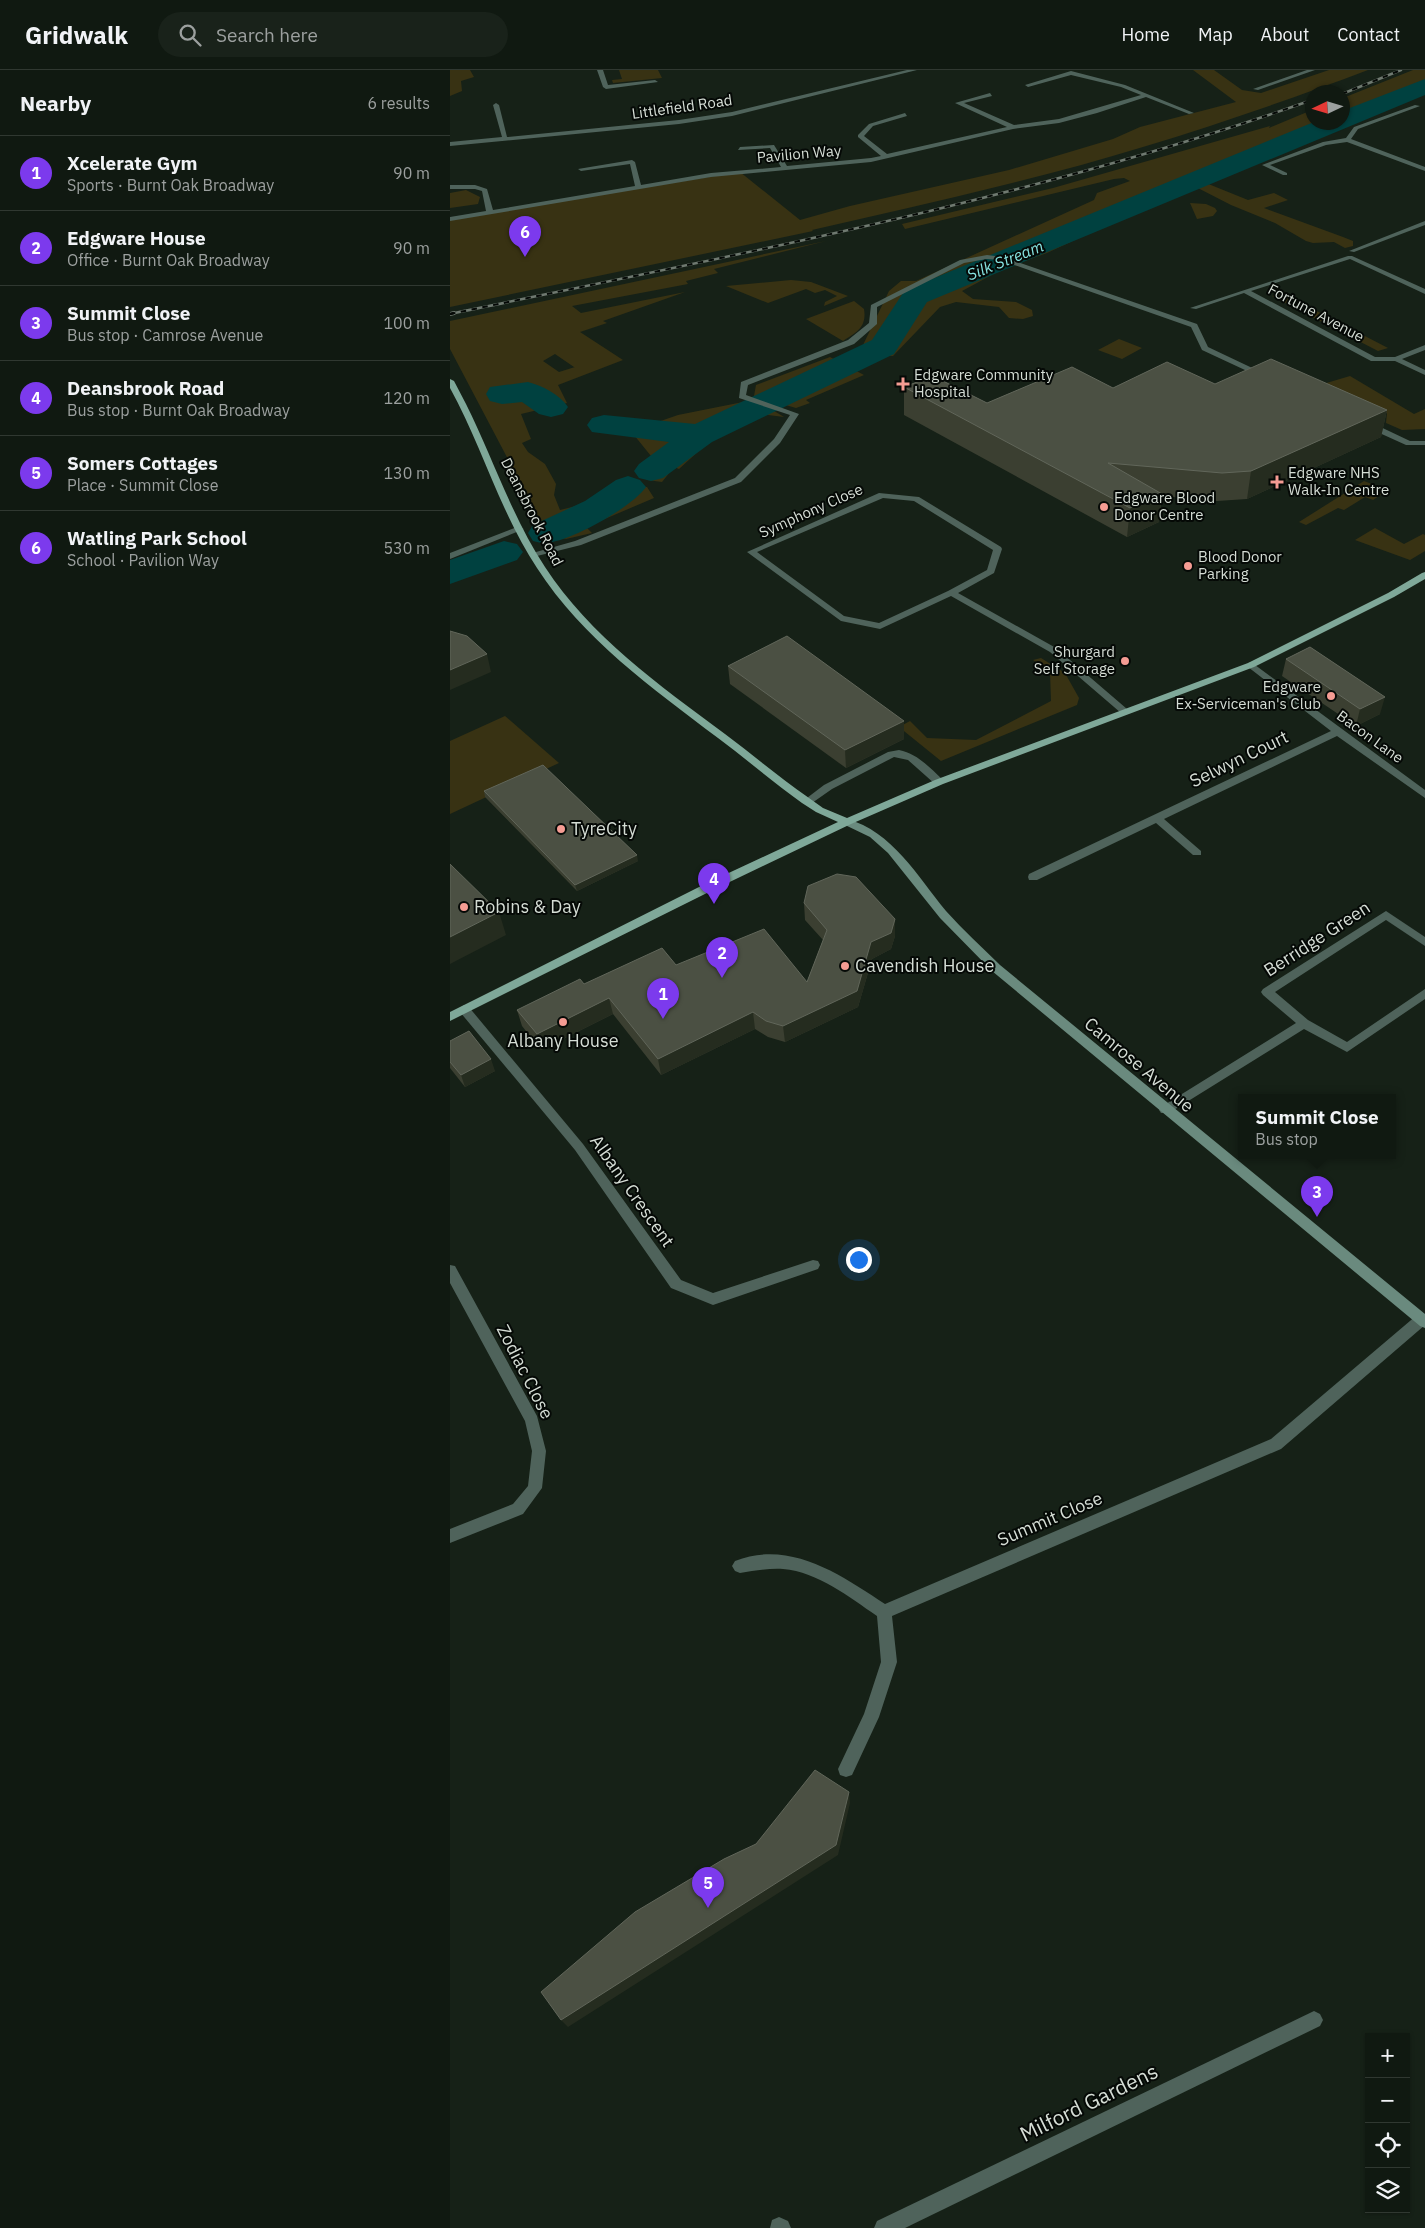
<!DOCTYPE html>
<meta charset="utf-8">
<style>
body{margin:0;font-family:"IBM Plex Sans",sans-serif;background:#19221a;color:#f1f3f6}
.controls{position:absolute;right:15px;bottom:15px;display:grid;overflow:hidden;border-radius:0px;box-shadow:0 1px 4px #0004}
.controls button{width:45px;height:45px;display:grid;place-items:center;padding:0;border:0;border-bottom:1px solid #303831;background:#101911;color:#f1f3f6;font:25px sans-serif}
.compass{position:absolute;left:855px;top:15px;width:45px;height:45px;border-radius:50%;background:#101911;box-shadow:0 1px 4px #0004;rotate:266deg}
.you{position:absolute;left:408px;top:1189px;width:18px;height:18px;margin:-12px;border:4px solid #fff;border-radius:50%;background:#1a73e8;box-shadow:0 0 0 8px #1a73e833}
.badge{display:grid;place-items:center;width:32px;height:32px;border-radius:50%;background:#7c3aed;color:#fff;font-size:16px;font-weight:700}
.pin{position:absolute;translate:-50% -41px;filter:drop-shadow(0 1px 2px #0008)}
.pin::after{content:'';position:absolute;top:26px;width:18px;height:15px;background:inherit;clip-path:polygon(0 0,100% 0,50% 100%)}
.popup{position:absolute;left:788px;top:1024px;width:158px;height:65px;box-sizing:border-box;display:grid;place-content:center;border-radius:0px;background:#101911;filter:drop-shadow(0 1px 4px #0005);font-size:16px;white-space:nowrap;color:#9ca09f}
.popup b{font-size:19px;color:#f1f3f6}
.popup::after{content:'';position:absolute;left:50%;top:100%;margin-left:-10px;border:10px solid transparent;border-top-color:#101911}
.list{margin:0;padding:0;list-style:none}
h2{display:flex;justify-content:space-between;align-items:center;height:65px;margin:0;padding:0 20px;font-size:21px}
h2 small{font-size:16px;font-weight:400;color:#9ca09f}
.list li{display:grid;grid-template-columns:32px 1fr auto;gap:15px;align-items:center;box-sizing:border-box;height:75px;padding:0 20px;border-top:1px solid #303831}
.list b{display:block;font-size:19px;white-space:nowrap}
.list p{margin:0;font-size:16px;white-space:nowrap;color:#9ca09f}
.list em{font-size:16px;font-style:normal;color:#9ca09f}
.icon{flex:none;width:28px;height:28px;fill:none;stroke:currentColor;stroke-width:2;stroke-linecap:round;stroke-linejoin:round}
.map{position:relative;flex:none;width:975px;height:2158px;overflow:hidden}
header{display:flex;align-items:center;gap:30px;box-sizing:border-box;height:70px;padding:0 25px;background:#101911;border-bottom:1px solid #303831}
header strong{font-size:24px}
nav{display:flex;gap:28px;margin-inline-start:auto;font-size:18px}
.search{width:350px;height:45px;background:#19221a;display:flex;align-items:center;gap:12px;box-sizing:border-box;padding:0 18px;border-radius:28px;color:#9ca09f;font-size:19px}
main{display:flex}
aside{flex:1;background:#101911}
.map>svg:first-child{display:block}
.green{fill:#383213;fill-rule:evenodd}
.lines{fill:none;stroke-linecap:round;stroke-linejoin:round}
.river{fill:#004140;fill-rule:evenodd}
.street{fill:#4f635b;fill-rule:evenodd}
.secondary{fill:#6a8a7e;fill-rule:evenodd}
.primary{fill:#7fa899;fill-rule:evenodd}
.rail-far1-casing{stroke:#6f7970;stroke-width:2.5}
.rail-casing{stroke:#6f7970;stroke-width:4}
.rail-far1{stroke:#050906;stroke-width:2;stroke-dasharray:5.5;stroke-linecap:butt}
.rail{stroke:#050906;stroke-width:2.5;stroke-dasharray:8;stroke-linecap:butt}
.wall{fill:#3b3f31}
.shaded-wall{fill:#252c1f}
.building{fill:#4b5043;stroke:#61665a}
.poi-dot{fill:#f59c93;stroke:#050906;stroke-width:2}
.labels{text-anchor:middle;stroke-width:4;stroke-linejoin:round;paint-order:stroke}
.far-street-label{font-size:15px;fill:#d5ddd5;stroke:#050906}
.far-poi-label{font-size:15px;fill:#d5ddd5;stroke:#050906;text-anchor:start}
.far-water-label{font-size:16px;font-style:italic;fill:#86e3e1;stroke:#050906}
.street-label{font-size:18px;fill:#d5ddd5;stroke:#050906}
.poi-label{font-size:18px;fill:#d5ddd5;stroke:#050906;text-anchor:start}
.near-street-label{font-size:21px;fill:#d5ddd5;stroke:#050906}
</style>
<header>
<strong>Gridwalk</strong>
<div class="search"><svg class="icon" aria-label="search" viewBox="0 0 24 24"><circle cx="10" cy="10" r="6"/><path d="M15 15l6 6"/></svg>Search here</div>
<nav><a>Home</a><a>Map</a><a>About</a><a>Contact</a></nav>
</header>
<main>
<aside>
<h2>Nearby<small>6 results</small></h2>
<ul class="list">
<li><span class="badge">1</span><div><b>Xcelerate Gym</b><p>Sports · Burnt Oak Broadway</p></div><em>90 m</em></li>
<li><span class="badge">2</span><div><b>Edgware House</b><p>Office · Burnt Oak Broadway</p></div><em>90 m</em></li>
<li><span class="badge">3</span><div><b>Summit Close</b><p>Bus stop · Camrose Avenue</p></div><em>100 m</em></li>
<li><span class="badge">4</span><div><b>Deansbrook Road</b><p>Bus stop · Burnt Oak Broadway</p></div><em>120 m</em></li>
<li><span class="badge">5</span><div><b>Somers Cottages</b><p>Place · Summit Close</p></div><em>130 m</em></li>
<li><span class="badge">6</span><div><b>Watling Park School</b><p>School · Pavilion Way</p></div><em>530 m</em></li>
</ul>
</aside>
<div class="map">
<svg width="975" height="2158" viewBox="0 0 975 2158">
<rect width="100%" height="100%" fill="#162117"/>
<g class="green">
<path d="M 0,0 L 20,0 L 24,7 L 11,11 L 12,21 L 0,26 Z"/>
<path d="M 169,0 L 208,0 L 212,8 L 163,13 L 162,10 L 172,9 Z"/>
<path d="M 743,0 L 764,0 L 792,20 L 811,23 L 879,0 L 918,0 C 799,45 677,85 554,115 C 490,131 426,145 362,160 L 363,161 L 0,237 L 0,149 L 290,102 L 350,150 L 400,136 L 559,100 L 663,69 L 690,57 L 786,32 Z"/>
<path d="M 963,0 L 975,0 L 975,21 L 751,111 L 798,130 L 824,123 L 838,130 L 814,138 L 893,167 L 903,171 L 903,176 L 895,178 L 884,172 L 863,173 L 856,171 L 825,153 L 781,135 L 742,115 L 597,183 L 553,199 L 512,221 L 523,229 L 566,232 L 582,240 L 583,246 L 573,249 L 559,248 L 549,237 L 506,232 L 490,237 L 443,286 L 434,286 L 413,275 L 439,221 L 451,211 L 466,211 L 644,130 L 647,123 L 680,111 L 674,108 L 664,109 L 455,159 L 452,154 L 603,118 L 820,56 L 819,58 L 862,40 L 862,52 L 892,52 L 893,28 Z"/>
<path d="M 16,120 L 30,127 L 28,134 L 0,138 L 0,123 Z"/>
<path d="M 740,133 L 756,134 L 765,138 L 767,141 L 763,146 L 747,149 Z"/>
<path d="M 376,171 L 264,199 L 268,203 L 236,211 L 238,214 L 122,236 L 131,243 L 235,222 L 153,251 L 157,253 L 130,262 L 173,290 L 108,315 L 117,333 L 71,344 L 81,369 L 72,373 L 78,382 L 95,394 L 106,414 L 104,425 L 110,440 L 154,429 L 172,415 L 197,417 L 204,428 L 136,457 L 142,463 L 116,469 L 98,465 L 0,279 L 0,251 ZM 105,284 L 124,297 L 125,297 L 109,302 L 93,291 Z"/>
<path d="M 341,210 L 361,212 L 398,226 L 374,236 L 375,232 L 387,226 L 375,220 L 365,223 L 356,219 L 318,233 L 276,216 Z"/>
<path d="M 832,223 L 938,278 L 928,281 L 822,226 Z"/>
<path d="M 404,231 L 414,239 C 417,257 407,262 393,271 L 356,249 Z"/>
<path d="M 669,269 L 692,278 L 672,289 L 648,280 Z"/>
<path d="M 380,287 L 414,305 L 356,330 L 360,333 L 346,338 L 304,326 L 306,315 Z"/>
<path d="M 900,306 L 964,344 L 975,339 L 975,359 L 952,360 L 936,353 L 937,343 L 873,314 Z"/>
<path d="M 298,331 L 321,339 L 334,347 L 311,344 L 285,359 L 275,357 L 229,399 L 224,397 L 212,412 L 197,410 L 191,403 L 191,395 L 201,386 L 184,365 L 146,356 L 152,353 L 174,352 L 199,355 L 228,345 Z"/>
<path d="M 914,411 L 938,420 L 923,430 L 915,427 L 894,440 L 888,438 L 856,455 L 849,452 Z"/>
<path d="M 925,458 L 954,474 L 973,464 L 975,465 L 975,481 L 960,490 L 905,470 Z"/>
<path d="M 591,588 L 615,603 L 629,628 L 627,635 L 491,691 L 449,657 L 460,651 L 477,668 L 526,670 L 601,631 L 600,602 L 583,590 Z"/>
<path d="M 55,646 L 109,693 L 0,744 L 0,671 Z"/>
</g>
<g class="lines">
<g class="river">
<path d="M 975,9 L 975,25 L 477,232 L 444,284 L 262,372 L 213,408 L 201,411 L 189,408 L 184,401 L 189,394 L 219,372 L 142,362 L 137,355 L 142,348 L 154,345 L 245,354 L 422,270 L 455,220 L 864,52 L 892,52 L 892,41 Z"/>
<path d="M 78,312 C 93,316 109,324 118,337 L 113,344 L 101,347 L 89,344 L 72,332 L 52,334 L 40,331 L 36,324 L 40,317 Z"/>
<path d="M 178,406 L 190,410 L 196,417 C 181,438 124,469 98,473 C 93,474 88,472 83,471 L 78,463 L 83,455 L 135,431 L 166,410 Z"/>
<path d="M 54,471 L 67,474 L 73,482 L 67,490 L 0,514 L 0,490 Z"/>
</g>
<g class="street">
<path d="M 147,0 L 153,0 L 158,15 L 205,10 L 208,12 L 156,19 L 153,17 Z"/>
<path d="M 457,0 L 467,0 L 282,46 L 229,54 L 0,76 L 0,72 L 52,67 L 43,35 L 46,33 L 49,35 L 57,67 L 229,50 L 282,42 Z"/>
<path d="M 857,0 L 865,0 L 808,20 L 803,19 Z"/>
<path d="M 621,1 L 675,15 L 744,43 L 739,44 L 696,27 L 647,43 L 609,53 L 563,59 L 421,92 L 261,107 L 0,151 L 0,147 L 36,141 L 32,121 L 25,119 L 0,119 L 0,115 L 25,115 L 37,119 L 43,140 L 185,116 L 180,94 L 131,101 L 128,99 L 182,90 L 185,92 L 191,115 L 261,103 L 331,97 L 320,78 L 288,80 L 290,77 L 324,75 L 337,96 L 421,88 L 431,86 L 408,67 L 408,65 L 419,54 L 455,43 L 457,46 L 423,56 L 414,66 L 437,84 L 557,57 L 505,33 L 540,23 L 542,26 L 514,33 L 564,55 L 609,49 L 691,25 L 671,17 L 621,5 L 578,17 L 575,15 Z"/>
<path d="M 965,35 L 970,36 L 908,59 L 901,69 L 975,97 L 975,101 L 897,72 L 876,75 L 820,95 L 837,103 L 837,105 L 833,105 L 812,95 L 873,72 L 896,68 L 904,57 Z"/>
<path d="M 975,151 L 975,155 L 904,182 L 899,181 Z"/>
<path d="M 537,185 L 553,187 L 747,254 L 758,277 L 817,305 L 810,307 L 752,280 L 741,257 L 550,190 L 537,189 L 514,193 L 427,237 L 427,254 L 404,274 L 298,315 L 296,325 L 349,344 L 330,373 L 291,412 L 131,475 L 83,487 L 79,484 L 125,471 L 285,408 L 324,369 L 340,345 L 289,328 L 291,312 L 398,270 L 419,253 L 421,235 L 510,190 Z"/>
<path d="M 898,186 L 902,186 L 975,219 L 975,224 L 900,189 L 801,221 L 925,287 L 945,287 L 975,275 L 975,280 L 952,289 L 975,300 L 975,305 L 945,291 L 921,291 L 794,223 L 746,239 L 740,238 Z"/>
<path d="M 914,352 L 920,352 L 960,371 L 975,371 L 975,375 L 956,375 L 914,356 Z"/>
<path d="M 429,423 L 469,427 L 551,477 L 552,479 L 544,503 L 508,523 L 606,578 L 677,639 L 677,643 L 671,643 L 600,582 L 501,526 L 430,559 L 391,551 L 297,482 ZM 433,428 L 464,431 L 543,480 L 537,500 L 498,521 L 429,553 L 394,546 L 307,482 Z"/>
<path d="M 67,457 L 74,459 L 0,489 L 0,483 Z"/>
<path d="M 801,592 L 975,720 L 975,728 L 887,666 L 714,749 L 751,781 L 751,785 L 743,785 L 706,753 L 587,810 L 579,810 L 578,807 L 579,804 L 881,661 L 798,597 L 798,593 Z"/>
<path d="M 449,680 C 468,684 479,697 493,710 L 493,714 L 485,714 L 458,690 L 444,687 L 382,719 L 362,733 L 354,733 L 353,731 L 374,715 L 438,682 Z"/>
<path d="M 936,841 L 975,867 L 975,876 L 936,850 L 825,922 L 858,950 L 897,972 L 975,919 L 975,929 L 897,982 L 854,959 L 719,1043 L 711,1043 L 709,1040 L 711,1037 L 846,953 L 813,925 L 811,922 L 813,919 Z"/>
<path d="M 14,935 L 18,936 L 133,1074 L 231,1210 L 263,1223 L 363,1190 L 368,1191 L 370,1195 L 368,1199 L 263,1235 L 221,1218 L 125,1080 L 10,942 L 8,939 Z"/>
<path d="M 0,1195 L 5,1196 L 87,1346 L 96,1381 L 92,1418 L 73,1444 L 0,1473 L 0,1459 L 63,1434 L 78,1416 L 82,1381 L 75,1351 L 0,1213 Z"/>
<path d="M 972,1243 L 975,1244 L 975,1255 L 831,1379 L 442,1546 L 447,1592 L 429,1647 L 402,1705 L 396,1707 L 390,1705 L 388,1699 L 414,1644 L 431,1592 L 427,1546 C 399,1527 368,1502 333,1499 C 319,1498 304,1501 290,1503 L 285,1501 L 282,1496 L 285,1491 C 340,1469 391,1505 435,1534 L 821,1369 L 967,1245 Z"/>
<path d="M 864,1941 L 870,1944 L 873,1950 L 870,1956 L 455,2158 L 424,2158 L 427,2151 Z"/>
<path d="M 329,2147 L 338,2151 L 341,2158 L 320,2158 L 322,2150 Z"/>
</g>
<path class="secondary" d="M 397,749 C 442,761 468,807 496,841 C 513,860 532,877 550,895 L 975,1244 L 975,1258 L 970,1256 L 542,901 L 490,848 L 438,783 L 420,767 L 393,754 L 392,752 Z"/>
<path class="primary" d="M 0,309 L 4,311 L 16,334 C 43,388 62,447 95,497 C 140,566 209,615 275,664 C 303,685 330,708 359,728 L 373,738 L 397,748 L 485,710 L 798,593 L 938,523 L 972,503 L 975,502 L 975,509 L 944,527 L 804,597 L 493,714 L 401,754 L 263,820 L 0,951 L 0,942 L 255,814 L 388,752 L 366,742 L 352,733 C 323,712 296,689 268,668 C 202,618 133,569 87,498 C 50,442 32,376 0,318 Z"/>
<defs>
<g id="rail-far1">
<path d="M 892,24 L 951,0"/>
<path d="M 0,244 C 290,184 582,129 862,30"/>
</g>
<path id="rail" d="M 0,244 L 4,243"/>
</defs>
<use href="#rail-far1" class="rail-far1-casing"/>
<use href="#rail" class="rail-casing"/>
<use href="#rail-far1" class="rail-far1"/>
<use href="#rail" class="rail"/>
</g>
<g class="wall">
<path d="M 765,314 L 937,340 L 931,367 L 797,429 L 767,431 L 712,426 L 709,452 L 677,467 L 454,345 L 454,317 L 537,333 L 663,318 Z"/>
<path d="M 836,589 L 930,644 L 906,656 L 832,606 Z"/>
<path d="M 278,596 L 454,651 L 454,669 L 396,698 L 280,614 Z"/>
<path d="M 34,721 L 188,791 L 127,821 L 35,727 Z"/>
<path d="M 354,833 L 445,849 L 445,866 L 441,879 L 422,889 L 408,937 L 335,972 L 318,967 L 305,959 L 211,1005 L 163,944 L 91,980 L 72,956 L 67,940 L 134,914 L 357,912 L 373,870 L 355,850 Z"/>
<path d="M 0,971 L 45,1001 L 15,1017 L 0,998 Z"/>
</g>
<g class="shaded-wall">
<path d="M 937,340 L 931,367 L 797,429 L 801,401 Z"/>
<path d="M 712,424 L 709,452 L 677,467 L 680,438 Z"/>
<path d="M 37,584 L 41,602 L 0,620 L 0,600 Z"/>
<path d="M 935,627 L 930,644 L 906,656 L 910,639 Z"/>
<path d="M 454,651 L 454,669 L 396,698 L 395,680 Z"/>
<path d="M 187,785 L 188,791 L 127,821 L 125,815 Z"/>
<path d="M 49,842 L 56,865 L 0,894 L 0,867 Z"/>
<path d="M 445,849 L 445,866 L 441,879 L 422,889 L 408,937 L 335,972 L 333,956 L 421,872 Z"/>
<path d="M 159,928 L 163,944 L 91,980 L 87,964 Z"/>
<path d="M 303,942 L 305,959 L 211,1005 L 208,989 Z"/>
<path d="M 41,989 L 45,1001 L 15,1017 L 11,1005 Z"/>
<path d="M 399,1722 L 400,1733 L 388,1785 L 118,1957 L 111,1950 Z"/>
</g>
<g class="building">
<path d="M 821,289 L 937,340 L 801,401 L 772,403 L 658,393 L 712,424 L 680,438 L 454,317 L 483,306 L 537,333 L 622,297 L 663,318 L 717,292 L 765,314 Z"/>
<path d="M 0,561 L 17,566 L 37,584 L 0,600 Z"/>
<path d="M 337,566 L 454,651 L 395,680 L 278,596 Z"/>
<path d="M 860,577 L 935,627 L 910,639 L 836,589 Z"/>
<path d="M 93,695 L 187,785 L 125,815 L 34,721 Z"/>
<path d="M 0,794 L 49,842 L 0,867 Z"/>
<path d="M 387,804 L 406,807 L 445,849 L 441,863 L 421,872 L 407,921 L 333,956 L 316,951 L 303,942 L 208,989 L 159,928 L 87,964 L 67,940 L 130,909 L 134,914 L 212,878 L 226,895 L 314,859 L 357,912 L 377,860 L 354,833 L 358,816 Z"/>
<path d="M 19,961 L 41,989 L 11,1005 L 0,992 L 0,971 Z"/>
<path d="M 365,1700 L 399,1722 L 386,1775 L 111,1950 L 91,1922 L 185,1842 L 274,1789 L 306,1774 Z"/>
</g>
<g class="poi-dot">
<path d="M450.5 306.5h5v5h5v5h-5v5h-5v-5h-5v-5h5z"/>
<path d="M824.5 404.5h5v5h5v5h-5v5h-5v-5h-5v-5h5z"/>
<circle cx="654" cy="437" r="5"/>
<circle cx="738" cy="496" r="5"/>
<circle cx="675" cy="591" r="5"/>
<circle cx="881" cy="626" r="5"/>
<circle cx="111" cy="759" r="5"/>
<circle cx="14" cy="837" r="5"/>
<circle cx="395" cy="896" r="5"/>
<circle cx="113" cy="952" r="5"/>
</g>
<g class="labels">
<g class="far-street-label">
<text transform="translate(232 37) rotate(-8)" y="5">Littlefield Road</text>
<text transform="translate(349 84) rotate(-5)" y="5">Pavilion Way</text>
<text transform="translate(866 243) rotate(28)" y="5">Fortune Avenue</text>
<text transform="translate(361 441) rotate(-24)" y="5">Symphony Close</text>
<text transform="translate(82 442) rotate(63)" y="5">Deansbrook Road</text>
<text transform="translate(920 667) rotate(36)" y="5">Bacon Lane</text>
</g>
<g class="far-poi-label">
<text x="464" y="310">Edgware Community<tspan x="464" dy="17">Hospital</tspan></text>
<text x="838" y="408">Edgware NHS<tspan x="838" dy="17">Walk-In Centre</tspan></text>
<text x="664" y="433">Edgware Blood<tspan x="664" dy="17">Donor Centre</tspan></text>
<text x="748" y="492">Blood Donor<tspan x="748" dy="17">Parking</tspan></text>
<text x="665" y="587" text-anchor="end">Shurgard<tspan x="665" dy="17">Self Storage</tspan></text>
<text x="871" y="622" text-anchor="end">Edgware<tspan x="871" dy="17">Ex-Serviceman's Club</tspan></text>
</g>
<g class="far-water-label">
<text transform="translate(555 190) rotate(-22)" y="6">Silk Stream</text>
</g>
<g class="street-label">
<text transform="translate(789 689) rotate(-26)" y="6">Selwyn Court</text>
<text transform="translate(867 869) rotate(-33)" y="6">Berridge Green</text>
<text transform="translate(689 995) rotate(40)" y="6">Camrose Avenue</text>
<text transform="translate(182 1121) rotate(55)" y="6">Albany Crescent</text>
<text transform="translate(75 1302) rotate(63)" y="6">Zodiac Close</text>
<text transform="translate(600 1449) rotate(-23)" y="6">Summit Close</text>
</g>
<g class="poi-label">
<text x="121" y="765">TyreCity</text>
<text x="24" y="843">Robins &amp; Day</text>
<text x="405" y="902">Cavendish House</text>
<text x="113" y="977" text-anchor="middle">Albany House</text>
</g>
<g class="near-street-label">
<text transform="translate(639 2033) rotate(-26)" y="7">Milford Gardens</text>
</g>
</g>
</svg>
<div class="controls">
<button>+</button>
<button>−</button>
<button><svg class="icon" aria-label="locate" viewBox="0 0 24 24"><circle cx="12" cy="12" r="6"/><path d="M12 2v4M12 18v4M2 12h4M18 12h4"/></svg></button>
<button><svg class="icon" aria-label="layers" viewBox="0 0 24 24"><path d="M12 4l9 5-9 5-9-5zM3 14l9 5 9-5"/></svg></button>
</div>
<svg class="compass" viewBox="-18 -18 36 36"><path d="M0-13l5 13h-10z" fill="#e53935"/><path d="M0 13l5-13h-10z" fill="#9ca09f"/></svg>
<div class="you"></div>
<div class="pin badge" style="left:213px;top:949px">1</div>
<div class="pin badge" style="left:272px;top:908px">2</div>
<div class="pin badge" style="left:867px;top:1147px">3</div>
<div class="popup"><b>Summit Close</b>Bus stop</div>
<div class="pin badge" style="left:264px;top:834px">4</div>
<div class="pin badge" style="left:258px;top:1838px">5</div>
<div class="pin badge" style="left:75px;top:187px">6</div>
</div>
</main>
